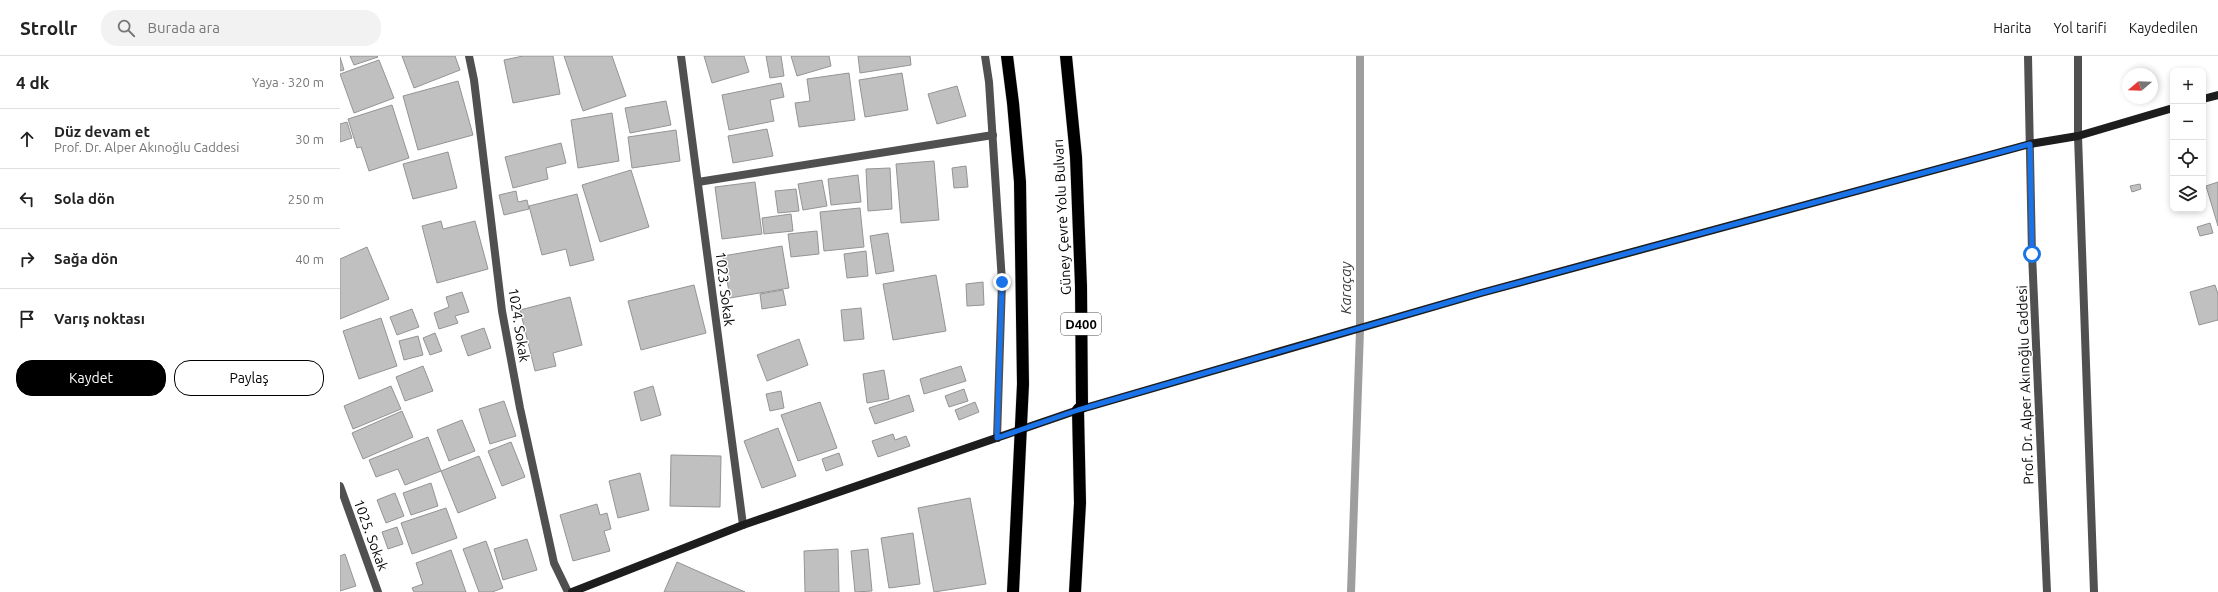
<!DOCTYPE html>
<html lang="tr">
<meta charset="utf-8">
<style>
body{margin:0;font-family:Ubuntu,sans-serif;background:#f2f2f2;color:#222}
.controls{position:absolute;right:12px;top:12px;display:grid;overflow:hidden;border-radius:8px;box-shadow:0 2px 6px #0003}
.controls button{width:36px;height:36px;display:grid;place-items:center;padding:0;border:0;border-bottom:1px solid #e0e0e0;background:#fff;color:#222;font:20px sans-serif}
.compass{position:absolute;left:1782px;top:12px;width:36px;height:36px;border-radius:50%;background:#fff;box-shadow:0 2px 6px #0003;rotate:251deg}
.stop{position:absolute;width:12px;height:12px;margin:-9px;border:3px solid #1a73e8;border-radius:50%;background:#fff}
.stop.end{background:#1a73e8;border-color:#fff;box-shadow:0 1px 4px #0008}
.list{margin:0;padding:0;list-style:none}
h2{display:flex;justify-content:space-between;align-items:center;height:52px;margin:0;padding:0 16px;font-size:17px}
h2 small{font-size:13px;font-weight:400;color:#767676}
.list li{display:grid;grid-template-columns:26px 1fr auto;gap:12px;align-items:center;box-sizing:border-box;height:60px;padding:0 16px;border-top:1px solid #e0e0e0}
.list b{display:block;font-size:15px;white-space:nowrap}
.list p{margin:0;font-size:13px;white-space:nowrap;color:#767676}
.list em{font-size:13px;font-style:normal;color:#767676}
.actions{display:flex;gap:8px;padding:12px 16px}
.actions a{flex:1;padding:9px 0;border:1px solid #000;border-radius:16px;text-align:center;font-size:14px;color:#000}
.actions .main{background:#000;color:#fff}
.icon{flex:none;width:22px;height:22px;fill:none;stroke:currentColor;stroke-width:2;stroke-linecap:round;stroke-linejoin:round}
.map{position:relative;flex:none;width:1878px;height:536px;overflow:hidden}
header{display:flex;align-items:center;gap:24px;box-sizing:border-box;height:56px;padding:0 20px;background:#fff;border-bottom:1px solid #e0e0e0}
header strong{font-size:19px}
nav{display:flex;gap:22px;margin-inline-start:auto;font-size:14px}
.search{width:280px;height:36px;background:#f2f2f2;display:flex;align-items:center;gap:10px;box-sizing:border-box;padding:0 14px;border-radius:16px;color:#767676;font-size:15px}
main{display:flex}
aside{flex:1;background:#fff}
.map>svg:first-child{display:block}
.lines{fill:none;stroke-linecap:round;stroke-linejoin:round}
.stream{stroke:#9e9e9e;stroke-width:8}
.building{fill:#c0c0c0;stroke:#949494}
.highway-casing{stroke:#dbdbdb;stroke-width:13}
.street{stroke:#505050;stroke-width:8}
.secondary{stroke:#1d1d1d;stroke-width:8}
.highway{stroke:#000;stroke-width:12}
.route{stroke:#1a73e8;stroke-width:5}
.labels{text-anchor:middle;stroke-width:3;stroke-linejoin:round;paint-order:stroke}
.shield{fill:#fff;stroke:#4c4c4c;stroke-width:1}
.shield-label{font-size:13px;font-weight:bold;fill:#000}
.street-label{font-size:14px;fill:#000;stroke:#fff}
.water-label{font-size:15px;font-style:italic;fill:#3f3f3f;stroke:#fff}
</style>
<header>
<strong>Strollr</strong>
<div class="search"><svg class="icon" aria-label="search" viewBox="0 0 24 24"><circle cx="10" cy="10" r="6"/><path d="M15 15l6 6"/></svg>Burada ara</div>
<nav><a>Harita</a><a>Yol tarifi</a><a>Kaydedilen</a></nav>
</header>
<main>
<aside>
<h2>4 dk<small>Yaya · 320 m</small></h2>
<ul class="list">
<li><svg class="icon" aria-label="ahead" viewBox="0 0 24 24"><path d="M12 20V5M6 11l6-6 6 6"/></svg><div><b>Düz devam et</b><p>Prof. Dr. Alper Akınoğlu Caddesi</p></div><em>30 m</em></li>
<li><svg class="icon" aria-label="left" viewBox="0 0 24 24"><path d="M17 20v-9H6M10 6l-5 5 5 5"/></svg><div><b>Sola dön</b></div><em>250 m</em></li>
<li><svg class="icon" aria-label="right" viewBox="0 0 24 24"><path d="M7 20v-9h11M14 6l5 5-5 5"/></svg><div><b>Sağa dön</b></div><em>40 m</em></li>
<li><svg class="icon" aria-label="arrive" viewBox="0 0 24 24"><path d="M6 21V4h12l-3 4 3 4H6"/></svg><div><b>Varış noktası</b></div></li>
</ul>
<div class="actions"><a class="main">Kaydet</a><a>Paylaş</a></div>
</aside>
<div class="map">
<svg width="1878" height="536" viewBox="0 0 1878 536">
<rect width="100%" height="100%" fill="#fff"/>
<g class="lines">
<path class="stream" d="M 1011,536 L 1020,274 L 1020,0"/>
</g>
<g class="building">
<path d="M 10,0 L 37,0 L 38,1 L 14,9 Z"/>
<path d="M 62,0 L 115,0 L 120,14 L 74,32 Z"/>
<path d="M 183,0 L 213,0 L 220,38 L 173,47 L 164,4 Z"/>
<path d="M 224,0 L 272,0 L 286,40 L 243,55 Z"/>
<path d="M 364,0 L 404,0 L 409,16 L 372,27 Z"/>
<path d="M 426,0 L 441,0 L 444,20 L 430,22 Z"/>
<path d="M 451,0 L 489,0 L 491,10 L 457,20 Z"/>
<path d="M 518,0 L 570,0 L 571,9 L 520,17 Z"/>
<path d="M 0,1 L 4,14 L 0,15 Z"/>
<path d="M 39,4 L 54,42 L 14,57 L 0,18 Z"/>
<path d="M 509,17 L 515,64 L 459,71 L 455,47 L 470,45 L 467,23 Z"/>
<path d="M 562,17 L 568,54 L 525,61 L 519,24 Z"/>
<path d="M 118,25 L 133,79 L 78,94 L 63,40 Z"/>
<path d="M 441,27 L 444,41 L 430,44 L 434,65 L 389,74 L 382,39 Z"/>
<path d="M 617,30 L 626,60 L 597,68 L 588,38 Z"/>
<path d="M 326,45 L 331,69 L 290,77 L 285,52 Z"/>
<path d="M 52,49 L 69,102 L 29,115 L 21,91 L 17,92 L 8,63 Z"/>
<path d="M 272,57 L 279,105 L 238,112 L 231,64 Z"/>
<path d="M 7,66 L 12,82 L 0,86 L 0,68 Z"/>
<path d="M 427,73 L 433,100 L 393,107 L 388,80 Z"/>
<path d="M 336,74 L 340,105 L 292,112 L 288,81 Z"/>
<path d="M 221,87 L 226,107 L 206,112 L 208,123 L 173,132 L 165,101 Z"/>
<path d="M 108,96 L 117,132 L 73,143 L 63,108 Z"/>
<path d="M 594,105 L 599,164 L 561,167 L 556,108 Z"/>
<path d="M 626,110 L 628,131 L 614,132 L 612,112 Z"/>
<path d="M 550,112 L 552,153 L 528,155 L 526,113 Z"/>
<path d="M 291,114 L 309,171 L 260,186 L 242,129 Z"/>
<path d="M 518,119 L 521,146 L 491,149 L 488,123 Z"/>
<path d="M 482,124 L 487,150 L 463,154 L 458,128 Z"/>
<path d="M 415,126 L 422,178 L 382,183 L 375,131 Z"/>
<path d="M 1878,126 L 1878,170 L 1866,130 Z"/>
<path d="M 1800,128 L 1801,133 L 1792,136 L 1790,130 Z"/>
<path d="M 456,133 L 459,155 L 438,157 L 435,135 Z"/>
<path d="M 176,135 L 178,146 L 187,144 L 189,153 L 164,159 L 159,139 Z"/>
<path d="M 237,138 L 254,204 L 230,210 L 226,193 L 202,199 L 189,150 Z"/>
<path d="M 520,152 L 524,191 L 484,195 L 480,156 Z"/>
<path d="M 451,158 L 453,175 L 424,178 L 422,162 Z"/>
<path d="M 101,165 L 103,173 L 135,165 L 148,213 L 97,227 L 82,170 Z"/>
<path d="M 1870,167 L 1873,177 L 1860,180 L 1857,171 Z"/>
<path d="M 477,175 L 479,198 L 451,201 L 448,178 Z"/>
<path d="M 548,177 L 554,215 L 536,218 L 530,180 Z"/>
<path d="M 442,190 L 449,232 L 390,242 L 383,200 Z"/>
<path d="M 27,191 L 49,243 L 0,263 L 0,203 Z"/>
<path d="M 526,195 L 528,220 L 507,222 L 504,198 Z"/>
<path d="M 596,219 L 606,275 L 553,284 L 543,228 Z"/>
<path d="M 643,226 L 644,249 L 627,250 L 626,228 Z"/>
<path d="M 354,229 L 366,277 L 301,294 L 288,245 Z"/>
<path d="M 1875,229 L 1878,238 L 1878,264 L 1859,269 L 1850,236 Z"/>
<path d="M 443,234 L 446,249 L 422,253 L 420,238 Z"/>
<path d="M 122,236 L 129,256 L 115,260 L 118,267 L 99,273 L 94,257 L 109,251 L 106,241 Z"/>
<path d="M 230,241 L 242,289 L 213,297 L 216,310 L 195,315 L 180,254 Z"/>
<path d="M 521,252 L 524,283 L 504,285 L 501,254 Z"/>
<path d="M 72,253 L 79,271 L 57,279 L 50,261 Z"/>
<path d="M 41,262 L 57,310 L 19,323 L 3,275 Z"/>
<path d="M 144,272 L 151,292 L 128,300 L 121,280 Z"/>
<path d="M 95,277 L 102,295 L 90,299 L 83,282 Z"/>
<path d="M 78,280 L 83,299 L 64,304 L 59,285 Z"/>
<path d="M 459,283 L 468,309 L 427,325 L 417,299 Z"/>
<path d="M 83,310 L 93,335 L 65,345 L 56,321 Z"/>
<path d="M 621,310 L 626,325 L 584,338 L 580,323 Z"/>
<path d="M 544,314 L 549,343 L 527,347 L 523,318 Z"/>
<path d="M 51,330 L 61,353 L 13,373 L 4,350 Z"/>
<path d="M 313,330 L 321,359 L 301,365 L 294,336 Z"/>
<path d="M 624,333 L 628,345 L 609,351 L 605,340 Z"/>
<path d="M 441,335 L 444,352 L 430,355 L 426,338 Z"/>
<path d="M 569,339 L 574,355 L 535,368 L 529,352 Z"/>
<path d="M 164,345 L 176,380 L 150,388 L 139,353 Z"/>
<path d="M 480,346 L 497,392 L 458,405 L 441,359 Z"/>
<path d="M 635,346 L 639,356 L 619,364 L 615,354 Z"/>
<path d="M 62,355 L 73,381 L 23,403 L 12,377 Z"/>
<path d="M 122,364 L 135,395 L 109,405 L 97,374 Z"/>
<path d="M 438,372 L 456,420 L 422,432 L 404,385 Z"/>
<path d="M 553,378 L 555,384 L 566,380 L 570,390 L 538,401 L 532,385 Z"/>
<path d="M 88,381 L 101,415 L 65,429 L 58,413 L 36,421 L 29,404 Z"/>
<path d="M 171,386 L 185,421 L 162,430 L 148,395 Z"/>
<path d="M 499,397 L 503,409 L 486,415 L 482,403 Z"/>
<path d="M 331,399 L 381,400 L 380,451 L 330,450 Z"/>
<path d="M 139,400 L 156,442 L 118,457 L 101,415 Z"/>
<path d="M 300,417 L 309,454 L 278,462 L 269,425 Z"/>
<path d="M 91,427 L 98,450 L 71,459 L 63,437 Z"/>
<path d="M 55,437 L 64,460 L 46,467 L 37,444 Z"/>
<path d="M 630,442 L 646,528 L 594,536 L 578,452 Z"/>
<path d="M 257,448 L 260,459 L 267,457 L 271,473 L 264,475 L 270,495 L 233,505 L 220,459 Z"/>
<path d="M 106,452 L 117,482 L 72,498 L 61,467 Z"/>
<path d="M 57,471 L 63,488 L 48,493 L 42,476 Z"/>
<path d="M 573,477 L 580,528 L 549,532 L 541,482 Z"/>
<path d="M 187,483 L 197,514 L 163,524 L 154,493 Z"/>
<path d="M 146,485 L 163,532 L 152,536 L 139,536 L 123,493 Z"/>
<path d="M 498,493 L 499,536 L 465,536 L 464,495 Z"/>
<path d="M 528,493 L 532,535 L 515,536 L 511,495 Z"/>
<path d="M 111,494 L 126,536 L 74,536 L 72,532 L 83,528 L 76,507 Z"/>
<path d="M 5,498 L 16,530 L 0,535 L 0,500 Z"/>
<path d="M 337,506 L 405,536 L 324,536 Z"/>
</g>
<g class="lines">
<defs>
<g id="highway">
<path d="M 667,0 L 673,47 L 680,126 L 683,328 L 673,536"/>
<path d="M 726,0 L 736,101 L 741,230 L 742,350 L 738,354 L 740,447 L 735,536"/>
</g>
</defs>
<use href="#highway" class="highway-casing"/>
<g class="street">
<path d="M 129,0 L 134,24 L 162,255 L 180,352 L 214,507 L 228,536"/>
<path d="M 341,0 L 403,469"/>
<path d="M 645,0 L 649,26 L 662,226 L 657,382"/>
<path d="M 1688,0 L 1692,198 L 1707,536"/>
<path d="M 1738,0 L 1738,80 L 1754,536"/>
<path d="M 358,126 L 653,79"/>
<path d="M 0,430 L 38,536"/>
</g>
<g class="secondary">
<path d="M 1863,43 L 1878,39"/>
<path d="M 232,536 L 403,469 L 738,354 L 1141,237 L 1690,88 L 1738,80 L 1833,52"/>
</g>
<use href="#highway" class="highway"/>
</g>
<g class="lines">
<path class="route" d="M 662,226 L 657,382 L 738,354 L 1141,237 L 1690,88 L 1692,198"/>
</g>
<g class="labels">
<rect class="shield" x="721" y="257" width="40" height="22" rx="3"/>
<g class="shield-label">
<text x="741" y="273">D400</text>
</g>
<g class="street-label">
<text transform="translate(722 161) rotate(-93)" y="5">Güney Çevre Yolu Bulvarı</text>
<text transform="translate(385 233) rotate(83)" y="5">1023. Sokak</text>
<text transform="translate(179 269) rotate(81)" y="5">1024. Sokak</text>
<text transform="translate(1685 329) rotate(-92)" y="5">Prof. Dr. Alper Akınoğlu Caddesi</text>
<text transform="translate(31 479) rotate(70)" y="5">1025. Sokak</text>
</g>
<g class="water-label">
<text transform="translate(1006 232) rotate(-90)" y="5">Karaçay</text>
</g>
</g>
</svg>
<div class="controls">
<button>+</button>
<button>−</button>
<button><svg class="icon" aria-label="locate" viewBox="0 0 24 24"><circle cx="12" cy="12" r="6"/><path d="M12 2v4M12 18v4M2 12h4M18 12h4"/></svg></button>
<button><svg class="icon" aria-label="layers" viewBox="0 0 24 24"><path d="M12 4l9 5-9 5-9-5zM3 14l9 5 9-5"/></svg></button>
</div>
<svg class="compass" viewBox="-18 -18 36 36"><path d="M0-13l5 13h-10z" fill="#e53935"/><path d="M0 13l5-13h-10z" fill="#767676"/></svg>
<div class="stop" style="left:1692px;top:198px"></div>
<div class="stop end" style="left:662px;top:226px"></div>
</div>
</main>
